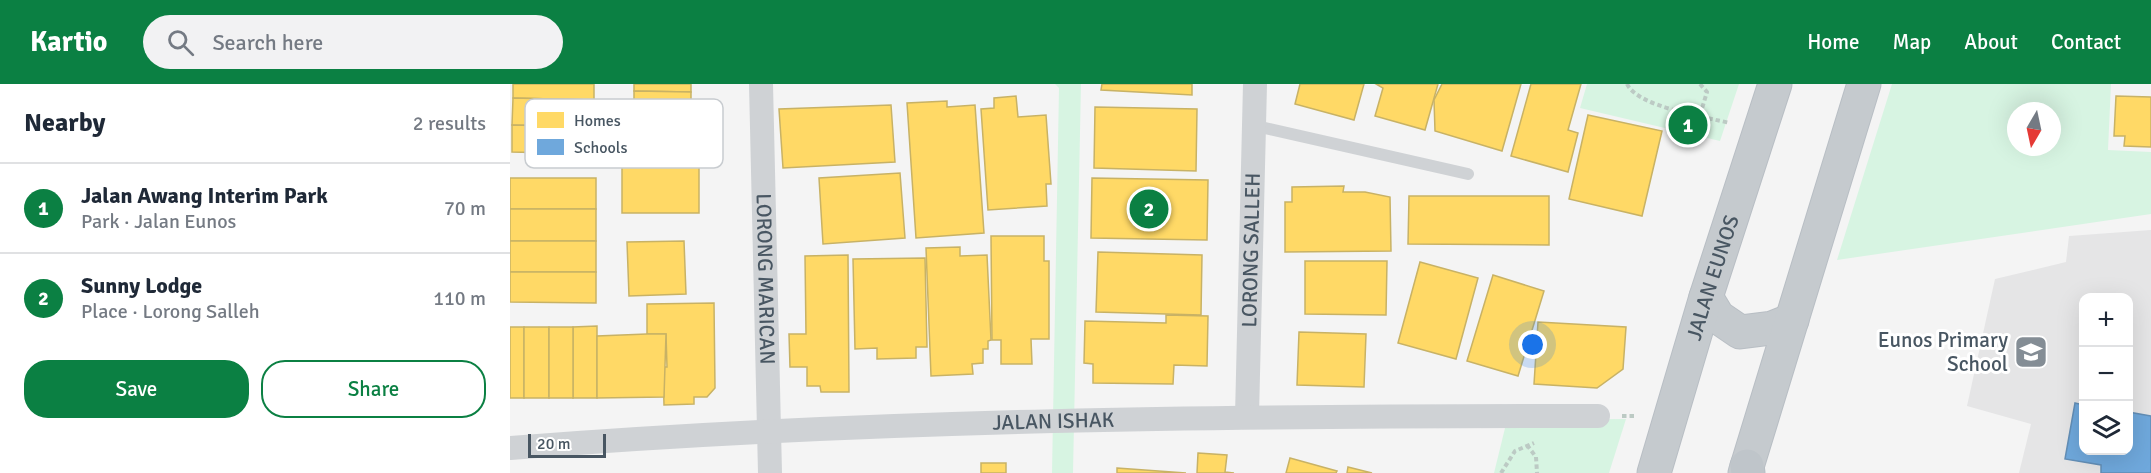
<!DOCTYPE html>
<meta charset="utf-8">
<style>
body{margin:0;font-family:Signika,sans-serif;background:#f2f2f3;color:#1f2937}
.controls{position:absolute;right:18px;bottom:18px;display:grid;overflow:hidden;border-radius:12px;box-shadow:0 6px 24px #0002}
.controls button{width:54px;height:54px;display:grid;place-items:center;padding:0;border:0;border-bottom:2px solid #e0e1e3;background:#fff;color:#1f2937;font:30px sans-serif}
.compass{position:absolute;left:1497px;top:18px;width:54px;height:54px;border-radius:50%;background:#fff;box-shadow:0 6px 24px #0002;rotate:189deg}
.scale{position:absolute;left:18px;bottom:15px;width:78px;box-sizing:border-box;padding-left:6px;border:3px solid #485662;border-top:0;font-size:16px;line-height:21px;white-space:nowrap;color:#485662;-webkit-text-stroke:4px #fff;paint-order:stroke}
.you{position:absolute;left:1023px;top:261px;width:21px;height:21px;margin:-15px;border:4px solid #fff;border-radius:50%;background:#1a73e8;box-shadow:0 0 0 9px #1a73e833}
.badge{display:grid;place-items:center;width:39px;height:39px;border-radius:50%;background:#0b8043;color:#fff;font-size:20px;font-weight:700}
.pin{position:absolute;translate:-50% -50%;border:3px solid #fff;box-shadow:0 2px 6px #0006}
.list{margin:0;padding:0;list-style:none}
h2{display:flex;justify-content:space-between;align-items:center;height:78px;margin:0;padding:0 24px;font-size:26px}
h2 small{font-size:20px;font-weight:400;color:#747a83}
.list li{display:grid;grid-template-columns:39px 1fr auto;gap:18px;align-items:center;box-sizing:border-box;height:90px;padding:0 24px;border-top:2px solid #e0e1e3}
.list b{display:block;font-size:22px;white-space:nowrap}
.list p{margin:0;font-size:20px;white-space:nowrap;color:#747a83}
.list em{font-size:20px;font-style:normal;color:#747a83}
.actions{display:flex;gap:12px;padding:18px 24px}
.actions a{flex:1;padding:14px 0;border:2px solid #0b8043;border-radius:24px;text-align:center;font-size:21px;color:#0b8043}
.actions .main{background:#0b8043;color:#fff}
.icon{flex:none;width:33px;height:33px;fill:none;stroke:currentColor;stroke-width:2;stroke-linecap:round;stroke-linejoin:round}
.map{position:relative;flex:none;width:1641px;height:389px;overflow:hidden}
header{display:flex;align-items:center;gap:36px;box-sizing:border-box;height:84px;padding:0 30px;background:#0b8043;color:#fff}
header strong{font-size:28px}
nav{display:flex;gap:33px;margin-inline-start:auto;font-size:21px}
.search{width:420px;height:54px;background:#f2f2f3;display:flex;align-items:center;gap:15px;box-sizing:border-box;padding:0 21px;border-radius:33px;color:#747a83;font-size:22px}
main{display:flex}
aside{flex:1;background:#fff}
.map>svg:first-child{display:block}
.education{fill:#e5e5e6;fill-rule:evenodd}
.green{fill:#d7f4e2;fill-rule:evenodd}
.homes{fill:#ffd966;stroke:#c8b265;stroke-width:1.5}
.schools{fill:#6fa8dc;stroke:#638fb7;stroke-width:1.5}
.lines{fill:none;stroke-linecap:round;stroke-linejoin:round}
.trunk-casing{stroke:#b8bec4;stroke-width:35}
.motorway-casing{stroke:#b8bec4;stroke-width:35}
.path{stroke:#bccac4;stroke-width:4;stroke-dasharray:4.5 3;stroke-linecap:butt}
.service{stroke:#cfd2d5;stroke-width:12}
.minor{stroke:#cfd2d5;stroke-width:24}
.trunk{stroke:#c5cace;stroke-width:33}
.motorway{stroke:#bfc5ca;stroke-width:33}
.labels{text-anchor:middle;stroke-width:6;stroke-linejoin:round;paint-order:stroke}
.street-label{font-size:21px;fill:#485662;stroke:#fff}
.poi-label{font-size:21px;fill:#485662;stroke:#fff;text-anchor:end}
.key{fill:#fff;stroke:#c8ccd0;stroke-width:1.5}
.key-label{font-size:16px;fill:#485662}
</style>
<header>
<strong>Kartio</strong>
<div class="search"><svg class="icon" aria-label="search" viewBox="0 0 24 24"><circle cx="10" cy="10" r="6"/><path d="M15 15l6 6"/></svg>Search here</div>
<nav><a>Home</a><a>Map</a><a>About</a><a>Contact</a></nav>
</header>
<main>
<aside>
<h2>Nearby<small>2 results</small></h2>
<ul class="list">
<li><span class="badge">1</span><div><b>Jalan Awang Interim Park</b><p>Park · Jalan Eunos</p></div><em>70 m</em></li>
<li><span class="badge">2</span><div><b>Sunny Lodge</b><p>Place · Lorong Salleh</p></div><em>110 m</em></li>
</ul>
<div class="actions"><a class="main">Save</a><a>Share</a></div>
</aside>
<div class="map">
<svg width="1641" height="389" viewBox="0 0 1641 389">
<rect width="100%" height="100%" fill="#f4f4f4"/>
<path class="education" d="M 1641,146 L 1641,389 L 1509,389 L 1521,340 L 1457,322 L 1485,195 L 1556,178 L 1559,152 ZM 1574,213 L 1618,213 L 1618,366 L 1574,366 Z"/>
<g class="green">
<path d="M 545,0 L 571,0 L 563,389 L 542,389 L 549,4 Z"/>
<path d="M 1077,0 L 1229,0 L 1210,57 L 1070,24 Z"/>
<path d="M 1382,0 L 1601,0 L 1598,66 L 1641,68 L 1641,130 L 1327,176 ZM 1506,27 L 1542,27 L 1542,63 L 1506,63 Z"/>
<path d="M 1116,335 L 1099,389 L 984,389 L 997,336 Z"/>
</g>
<g class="homes">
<path d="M 3,0 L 84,0 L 84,16 L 3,14 Z"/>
<path d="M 124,0 L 181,0 L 181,8 L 124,7 Z"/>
<path d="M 592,0 L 682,0 L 682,11 L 591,6 Z"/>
<path d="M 790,0 L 854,0 L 844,36 L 785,20 Z"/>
<path d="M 866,0 L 928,0 L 915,46 L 865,32 L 873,4 Z"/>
<path d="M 932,0 L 1011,0 L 992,67 L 925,47 L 924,16 Z"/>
<path d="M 1021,0 L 1071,0 L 1058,46 L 1068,49 L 1058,88 L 1001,72 Z"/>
<path d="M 124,7 L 181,8 L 181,36 L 124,35 Z"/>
<path d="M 506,12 L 508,33 L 536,31 L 541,100 L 536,100 L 537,122 L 478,126 L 471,25 L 484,24 L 484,14 Z"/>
<path d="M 1606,12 L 1641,13 L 1641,63 L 1614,62 L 1615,52 L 1604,52 Z"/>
<path d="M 3,14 L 84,16 L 83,43 L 2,41 Z"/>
<path d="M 437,17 L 437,23 L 465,21 L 474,149 L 406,154 L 397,19 Z"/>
<path d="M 381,21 L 385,78 L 273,84 L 269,25 Z"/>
<path d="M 585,23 L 687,25 L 686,87 L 584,84 Z"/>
<path d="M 1078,31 L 1152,47 L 1132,132 L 1059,115 Z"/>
<path d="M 2,41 L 83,43 L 83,70 L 2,68 Z"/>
<rect x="112" y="83" width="77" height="46"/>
<path d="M 390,89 L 395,154 L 313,160 L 309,94 Z"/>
<rect x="0" y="94" width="86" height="31"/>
<path d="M 582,94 L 698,96 L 697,156 L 581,154 Z"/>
<path d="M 834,102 L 833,108 L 855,108 L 880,113 L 881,167 L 775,168 L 775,118 L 782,118 L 782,103 Z"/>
<path d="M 899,112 L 1039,112 L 1039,161 L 898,160 Z"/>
<rect x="0" y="125" width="86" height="32"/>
<path d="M 481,152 L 534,152 L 534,177 L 539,177 L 539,255 L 521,255 L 522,280 L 491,280 L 491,256 L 482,256 Z"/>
<rect x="0" y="157" width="86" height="31"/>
<path d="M 174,157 L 176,210 L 119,212 L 117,158 Z"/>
<path d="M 450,163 L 450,172 L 477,171 L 481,256 L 478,257 L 478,265 L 473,265 L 473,279 L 462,280 L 463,290 L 421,292 L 416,164 Z"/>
<path d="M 588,168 L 692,171 L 691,231 L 586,228 Z"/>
<path d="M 338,171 L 339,308 L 311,308 L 310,302 L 297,302 L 297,283 L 280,283 L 279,250 L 296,250 L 295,172 Z"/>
<path d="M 415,174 L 417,263 L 406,263 L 406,274 L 367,275 L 367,264 L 345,265 L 343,175 Z"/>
<path d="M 795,177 L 877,177 L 876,231 L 795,230 Z"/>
<path d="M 910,178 L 968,194 L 946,275 L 888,259 Z"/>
<path d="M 0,188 L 86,188 L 86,219 L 0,218 Z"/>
<path d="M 983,191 L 1034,207 L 1008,292 L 957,277 Z"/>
<path d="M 204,219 L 205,304 L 197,313 L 184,313 L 184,320 L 154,321 L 153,283 L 157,283 L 156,250 L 137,250 L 137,220 Z"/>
<path d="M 656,231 L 698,232 L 697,282 L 664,281 L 663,300 L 583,299 L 583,280 L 574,279 L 575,237 L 656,239 Z"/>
<path d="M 1028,238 L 1116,243 L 1113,285 L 1087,304 L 1024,300 Z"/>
<path d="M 87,242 L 87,314 L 63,314 L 63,243 Z"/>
<rect x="0" y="243" width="14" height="71"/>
<rect x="14" y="243" width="25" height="71"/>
<rect x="39" y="243" width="24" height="71"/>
<path d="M 789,248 L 856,250 L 854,303 L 787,301 Z"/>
<path d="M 137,250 L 156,250 L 154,313 L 87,314 L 87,252 Z"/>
<path d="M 688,369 L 717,371 L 715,388 L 724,389 L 687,389 Z"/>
<path d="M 780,374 L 827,387 L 826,389 L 776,389 Z"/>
<rect x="471" y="379" width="25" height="10"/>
<path d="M 838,383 L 862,389 L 837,389 Z"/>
<path d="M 607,384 L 676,389 L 607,389 Z"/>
</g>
<path class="schools" d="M 1565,319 L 1574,321 L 1574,366 L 1618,366 L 1618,328 L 1641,332 L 1641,389 L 1591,389 L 1591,381 L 1555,375 Z"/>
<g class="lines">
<defs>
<g id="trunk">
<path d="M 1196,213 L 1208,233 L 1230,248 L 1262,244 L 1282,236"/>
<path id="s4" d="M 1144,389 L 1196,213 L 1265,0"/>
<path d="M 1235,389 L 1354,0"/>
</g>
<path id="motorway" d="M 1237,382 L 1238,389"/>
</defs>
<use href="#trunk" class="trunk-casing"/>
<use href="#motorway" class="motorway-casing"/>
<g class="path">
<path d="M 1117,0 C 1128,23 1195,33 1220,39"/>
<path d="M 1190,0 L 1197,8 L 1190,31"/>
<path d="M 1112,332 L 1125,332"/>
<path d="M 1017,361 L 1026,373 L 1027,389"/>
<path d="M 991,389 L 1005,367 L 1024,359"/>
</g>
<path class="service" d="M 746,42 L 958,90"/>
<g class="minor">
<path id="s1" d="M 251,0 L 260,389"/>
<path id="s2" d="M 737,332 L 745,0"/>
<path id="s3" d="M 0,364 C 363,335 724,332 1088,332"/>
</g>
<use href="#trunk" class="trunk"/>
<use href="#motorway" class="motorway"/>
</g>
<defs>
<symbol id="school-square" viewBox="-11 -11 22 22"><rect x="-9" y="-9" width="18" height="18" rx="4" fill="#848d95" stroke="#fff"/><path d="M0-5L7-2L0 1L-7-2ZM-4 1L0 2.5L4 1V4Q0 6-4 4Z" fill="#fff"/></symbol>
</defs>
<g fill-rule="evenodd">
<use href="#school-square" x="1502" y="249" width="38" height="38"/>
</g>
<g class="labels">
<g class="street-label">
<text dy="7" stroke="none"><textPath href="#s2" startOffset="166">LORONG SALLEH</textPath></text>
<text dy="7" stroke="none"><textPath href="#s1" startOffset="195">LORONG MARICAN</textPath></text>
<text dy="7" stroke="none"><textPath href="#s4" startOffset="204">JALAN EUNOS</textPath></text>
<text dy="7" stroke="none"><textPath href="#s3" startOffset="544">JALAN ISHAK</textPath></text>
</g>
<g class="poi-label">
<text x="1498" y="263">Eunos Primary<tspan x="1498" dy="24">School</tspan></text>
</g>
</g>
<rect x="15" y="15" width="198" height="69" rx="9" class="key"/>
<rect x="27" y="28" width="27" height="16" fill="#ffd966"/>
<rect x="27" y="55" width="27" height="16" fill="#6fa8dc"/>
<g class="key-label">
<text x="64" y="42">Homes</text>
<text x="64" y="69">Schools</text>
</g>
</svg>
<div class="controls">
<button>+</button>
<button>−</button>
<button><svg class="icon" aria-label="layers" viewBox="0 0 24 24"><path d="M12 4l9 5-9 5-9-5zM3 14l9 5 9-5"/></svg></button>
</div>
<svg class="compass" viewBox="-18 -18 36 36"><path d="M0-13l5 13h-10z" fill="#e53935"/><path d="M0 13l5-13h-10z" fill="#747a83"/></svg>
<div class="scale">20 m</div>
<div class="you"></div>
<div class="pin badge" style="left:1178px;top:41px">1</div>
<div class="pin badge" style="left:639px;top:125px">2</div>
</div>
</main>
